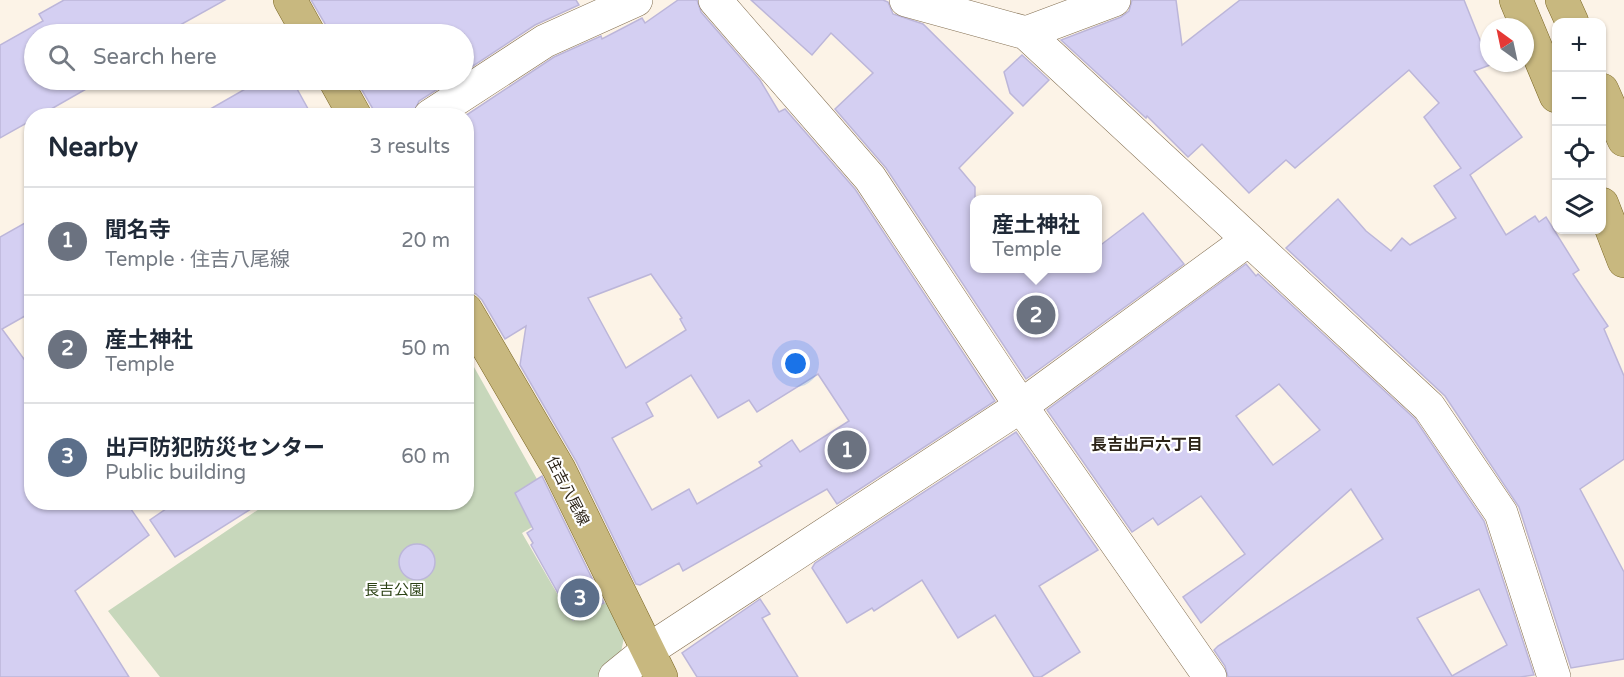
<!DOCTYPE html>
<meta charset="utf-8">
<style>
body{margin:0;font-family:"Varela Round","Noto Sans JP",sans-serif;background:#f2f2f3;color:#1f2937}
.controls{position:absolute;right:18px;top:18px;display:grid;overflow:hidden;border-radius:12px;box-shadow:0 2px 4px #0004}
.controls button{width:54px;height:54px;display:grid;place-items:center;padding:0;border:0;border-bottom:2px solid #e0e1e3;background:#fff;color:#1f2937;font:30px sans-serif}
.compass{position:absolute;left:1480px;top:18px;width:54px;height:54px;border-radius:50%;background:#fff;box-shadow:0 2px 4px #0004;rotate:327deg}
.you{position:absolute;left:796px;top:364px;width:21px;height:21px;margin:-15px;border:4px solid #fff;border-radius:50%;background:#1a73e8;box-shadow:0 0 0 9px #1a73e833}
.badge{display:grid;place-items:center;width:39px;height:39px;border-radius:50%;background:#953198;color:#fff;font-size:20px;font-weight:700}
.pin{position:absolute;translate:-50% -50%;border:3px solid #fff;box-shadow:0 2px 6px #0006}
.popup{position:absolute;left:970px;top:195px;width:132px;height:78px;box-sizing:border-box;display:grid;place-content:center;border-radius:12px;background:#fff;filter:drop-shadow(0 2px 4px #0005);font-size:20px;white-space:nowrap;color:#747a83}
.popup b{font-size:22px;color:#1f2937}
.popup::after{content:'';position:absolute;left:50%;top:100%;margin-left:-12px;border:12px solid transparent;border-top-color:#fff}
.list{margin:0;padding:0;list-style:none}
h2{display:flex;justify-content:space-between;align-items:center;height:78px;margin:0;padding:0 24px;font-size:26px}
h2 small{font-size:20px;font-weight:400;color:#747a83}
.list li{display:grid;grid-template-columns:39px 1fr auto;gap:18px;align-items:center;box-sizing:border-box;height:108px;padding:0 24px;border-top:2px solid #e0e1e3}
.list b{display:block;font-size:22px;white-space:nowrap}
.list p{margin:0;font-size:20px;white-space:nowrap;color:#747a83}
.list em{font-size:20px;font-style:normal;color:#747a83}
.icon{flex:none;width:33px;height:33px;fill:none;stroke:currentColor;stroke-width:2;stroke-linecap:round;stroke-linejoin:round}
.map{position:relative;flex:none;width:1624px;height:677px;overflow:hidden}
.search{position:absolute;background:#fff;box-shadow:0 2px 4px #0004;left:24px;top:24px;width:450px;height:66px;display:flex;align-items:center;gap:15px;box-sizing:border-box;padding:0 21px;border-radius:33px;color:#747a83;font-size:22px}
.panel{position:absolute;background:#fff;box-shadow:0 2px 4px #0004;left:24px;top:108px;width:450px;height:402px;border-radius:24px}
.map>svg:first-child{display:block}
.green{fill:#c7d7bb}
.building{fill:#d4cff2;stroke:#bcb6d9;stroke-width:1.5;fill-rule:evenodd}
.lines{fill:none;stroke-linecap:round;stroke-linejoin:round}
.minor-casing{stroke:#836f52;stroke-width:34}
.major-casing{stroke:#7a6624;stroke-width:34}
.minor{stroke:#fff;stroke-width:33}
.major{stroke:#c8b87f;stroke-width:33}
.labels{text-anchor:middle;stroke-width:4.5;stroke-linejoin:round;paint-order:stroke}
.street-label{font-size:15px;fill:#2c2418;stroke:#fff}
.park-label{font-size:15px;fill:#2c4215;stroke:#fff}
.neighbourhood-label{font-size:16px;font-weight:bold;fill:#2c2418;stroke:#fff}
</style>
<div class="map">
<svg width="1624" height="677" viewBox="0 0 1624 677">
<rect width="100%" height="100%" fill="#fcf3e7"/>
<path class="green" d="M 474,367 L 556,513 L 522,533 L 573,621 L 607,602 L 625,633 L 617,671 L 609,677 L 160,677 L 108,611 L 268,503 L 466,502 L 467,372 Z"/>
<g class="building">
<path d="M 64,0 L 225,0 L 164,34 L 34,34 L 34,80 L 102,80 L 39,116 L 32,116 L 32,120 L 0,138 L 0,45 L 43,21 L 39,14 Z"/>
<path d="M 311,0 L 576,0 L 579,5 L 535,25 L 464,72 L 464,34 L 331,34 Z"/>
<path d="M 678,0 L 697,0 L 701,12 L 760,80 L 779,112 L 785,109 L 855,189 L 995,401 L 837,504 L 827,489 L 683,571 L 679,563 L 640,585 L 636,584 L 576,461 L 520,365 L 526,326 L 505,339 L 482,300 L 476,294 L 466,291 L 465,116 L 554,57 L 601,36 L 602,39 L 642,18 L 645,23 ZM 651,274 L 682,318 L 680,319 L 686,330 L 626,368 L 588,298 ZM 818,374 L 849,421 L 800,452 L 792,440 L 759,462 L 762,466 L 697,504 L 689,489 L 652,510 L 612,438 L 653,416 L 646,403 L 691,375 L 718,418 L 749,400 L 757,412 Z"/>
<path d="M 751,0 L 883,0 L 888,2 L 893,14 L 923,24 L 1013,113 L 959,168 L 975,187 L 975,268 L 1098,268 L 1098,247 L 1143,213 L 1184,264 L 1026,379 L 886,168 L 835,109 L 873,73 L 831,33 L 812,55 Z"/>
<path d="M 1132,0 L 1176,0 L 1182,45 L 1240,0 L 1464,0 L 1490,65 L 1474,71 L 1522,137 L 1470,175 L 1506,235 L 1535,216 L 1539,222 L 1546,217 L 1579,270 L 1573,274 L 1608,326 L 1604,329 L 1624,376 L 1624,459 L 1580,489 L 1624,572 L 1624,659 L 1571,668 L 1519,507 L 1445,396 L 1286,248 L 1338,199 L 1366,231 L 1391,251 L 1402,238 L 1410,245 L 1456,218 L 1434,186 L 1461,168 L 1424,117 L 1439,103 L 1409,70 L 1295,168 L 1286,160 L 1249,193 L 1202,144 L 1188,157 L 1147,116 L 1146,118 L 1061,40 L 1121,17 L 1129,11 Z"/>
<path d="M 1022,55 L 1049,80 L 1023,106 L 1010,93 L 1004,72 Z"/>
<path d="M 261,80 L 292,80 L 312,116 L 198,116 Z"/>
<path d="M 356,80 L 452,80 L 419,101 L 412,116 L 377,116 Z"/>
<path d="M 32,219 L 32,312 L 2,329 L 32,370 L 32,502 L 126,502 L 149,535 L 75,591 L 129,677 L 0,677 L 0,237 Z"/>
<path d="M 1246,264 L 1256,276 L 1258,274 L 1415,419 L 1484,521 L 1534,675 L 1520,677 L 1228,677 L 1225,666 L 1214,650 L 1218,646 L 1383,539 L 1351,489 L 1201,623 L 1183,597 L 1245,554 L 1201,496 L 1158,525 L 1153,518 L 1132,532 L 1047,410 ZM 1279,384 L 1320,430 L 1273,465 L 1236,416 ZM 1479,589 L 1507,645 L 1452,676 L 1417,618 Z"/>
<path d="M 1016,432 L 1098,550 L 1039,586 L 1080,652 L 1041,677 L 1034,677 L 995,615 L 958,638 L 922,580 L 874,611 L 872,608 L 847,623 L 812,568 L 815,563 Z"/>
<path d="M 542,476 L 604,603 L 573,620 L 531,545 L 533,543 L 527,533 L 533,529 L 515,493 Z"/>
<path d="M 176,502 L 262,502 L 175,557 L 150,520 Z"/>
<circle cx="417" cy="562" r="18"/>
<path d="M 760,599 L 770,614 L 762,618 L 798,677 L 697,677 L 682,653 Z"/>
</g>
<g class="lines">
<defs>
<g id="minor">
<path d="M 715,0 L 870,178 L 1021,406 L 1210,677"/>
<path d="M 906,0 L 1026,33 L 1429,407 L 1501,513 L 1554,677"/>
<path d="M 1026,33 L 1114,0"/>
<path d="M 430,116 L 545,41 L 636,0"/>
<path d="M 615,677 L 647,651 L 1021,406 L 1248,240"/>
</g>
<g id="major">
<path d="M 290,0 L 309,34"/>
<path d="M 1516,0 L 1556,96"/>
<path d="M 1562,0 L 1572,22"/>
<path d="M 335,80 L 355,116"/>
<path d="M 1602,90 L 1624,140"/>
<path d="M 1602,204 L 1624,261"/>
<path d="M 466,310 L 559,469 L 661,677"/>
</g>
</defs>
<use href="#minor" class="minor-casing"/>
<use href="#major" class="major-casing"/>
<use href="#minor" class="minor"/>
<use href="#major" class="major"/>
</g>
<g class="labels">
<g class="street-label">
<text transform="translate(568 491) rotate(63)" y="5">住吉八尾線</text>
</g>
<g class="park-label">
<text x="394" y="595">長吉公園</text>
</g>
<g class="neighbourhood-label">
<text x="1147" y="450">長吉出戸六丁目</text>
</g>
</g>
</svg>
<div class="controls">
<button>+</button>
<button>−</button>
<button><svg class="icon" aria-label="locate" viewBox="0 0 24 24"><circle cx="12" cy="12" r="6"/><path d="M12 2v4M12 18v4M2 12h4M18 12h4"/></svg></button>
<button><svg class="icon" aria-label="layers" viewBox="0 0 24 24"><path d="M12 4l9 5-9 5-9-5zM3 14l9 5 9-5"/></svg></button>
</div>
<svg class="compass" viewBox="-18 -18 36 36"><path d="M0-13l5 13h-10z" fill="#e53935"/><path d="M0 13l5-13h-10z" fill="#747a83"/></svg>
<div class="you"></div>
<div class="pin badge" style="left:847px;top:450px;background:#6b7280">1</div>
<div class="pin badge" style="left:1036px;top:315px;background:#6b7280">2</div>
<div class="popup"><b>産土神社</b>Temple</div>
<div class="pin badge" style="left:580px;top:598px;background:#5c6f8a">3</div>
<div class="search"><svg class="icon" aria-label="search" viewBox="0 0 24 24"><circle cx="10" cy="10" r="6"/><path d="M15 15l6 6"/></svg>Search here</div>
<section class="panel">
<h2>Nearby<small>3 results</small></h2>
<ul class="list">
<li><span class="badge" style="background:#6b7280">1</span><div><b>聞名寺</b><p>Temple · 住吉八尾線</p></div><em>20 m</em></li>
<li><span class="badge" style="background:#6b7280">2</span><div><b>産土神社</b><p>Temple</p></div><em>50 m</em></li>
<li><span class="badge" style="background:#5c6f8a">3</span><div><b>出戸防犯防災センター</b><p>Public building</p></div><em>60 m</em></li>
</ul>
</section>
</div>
